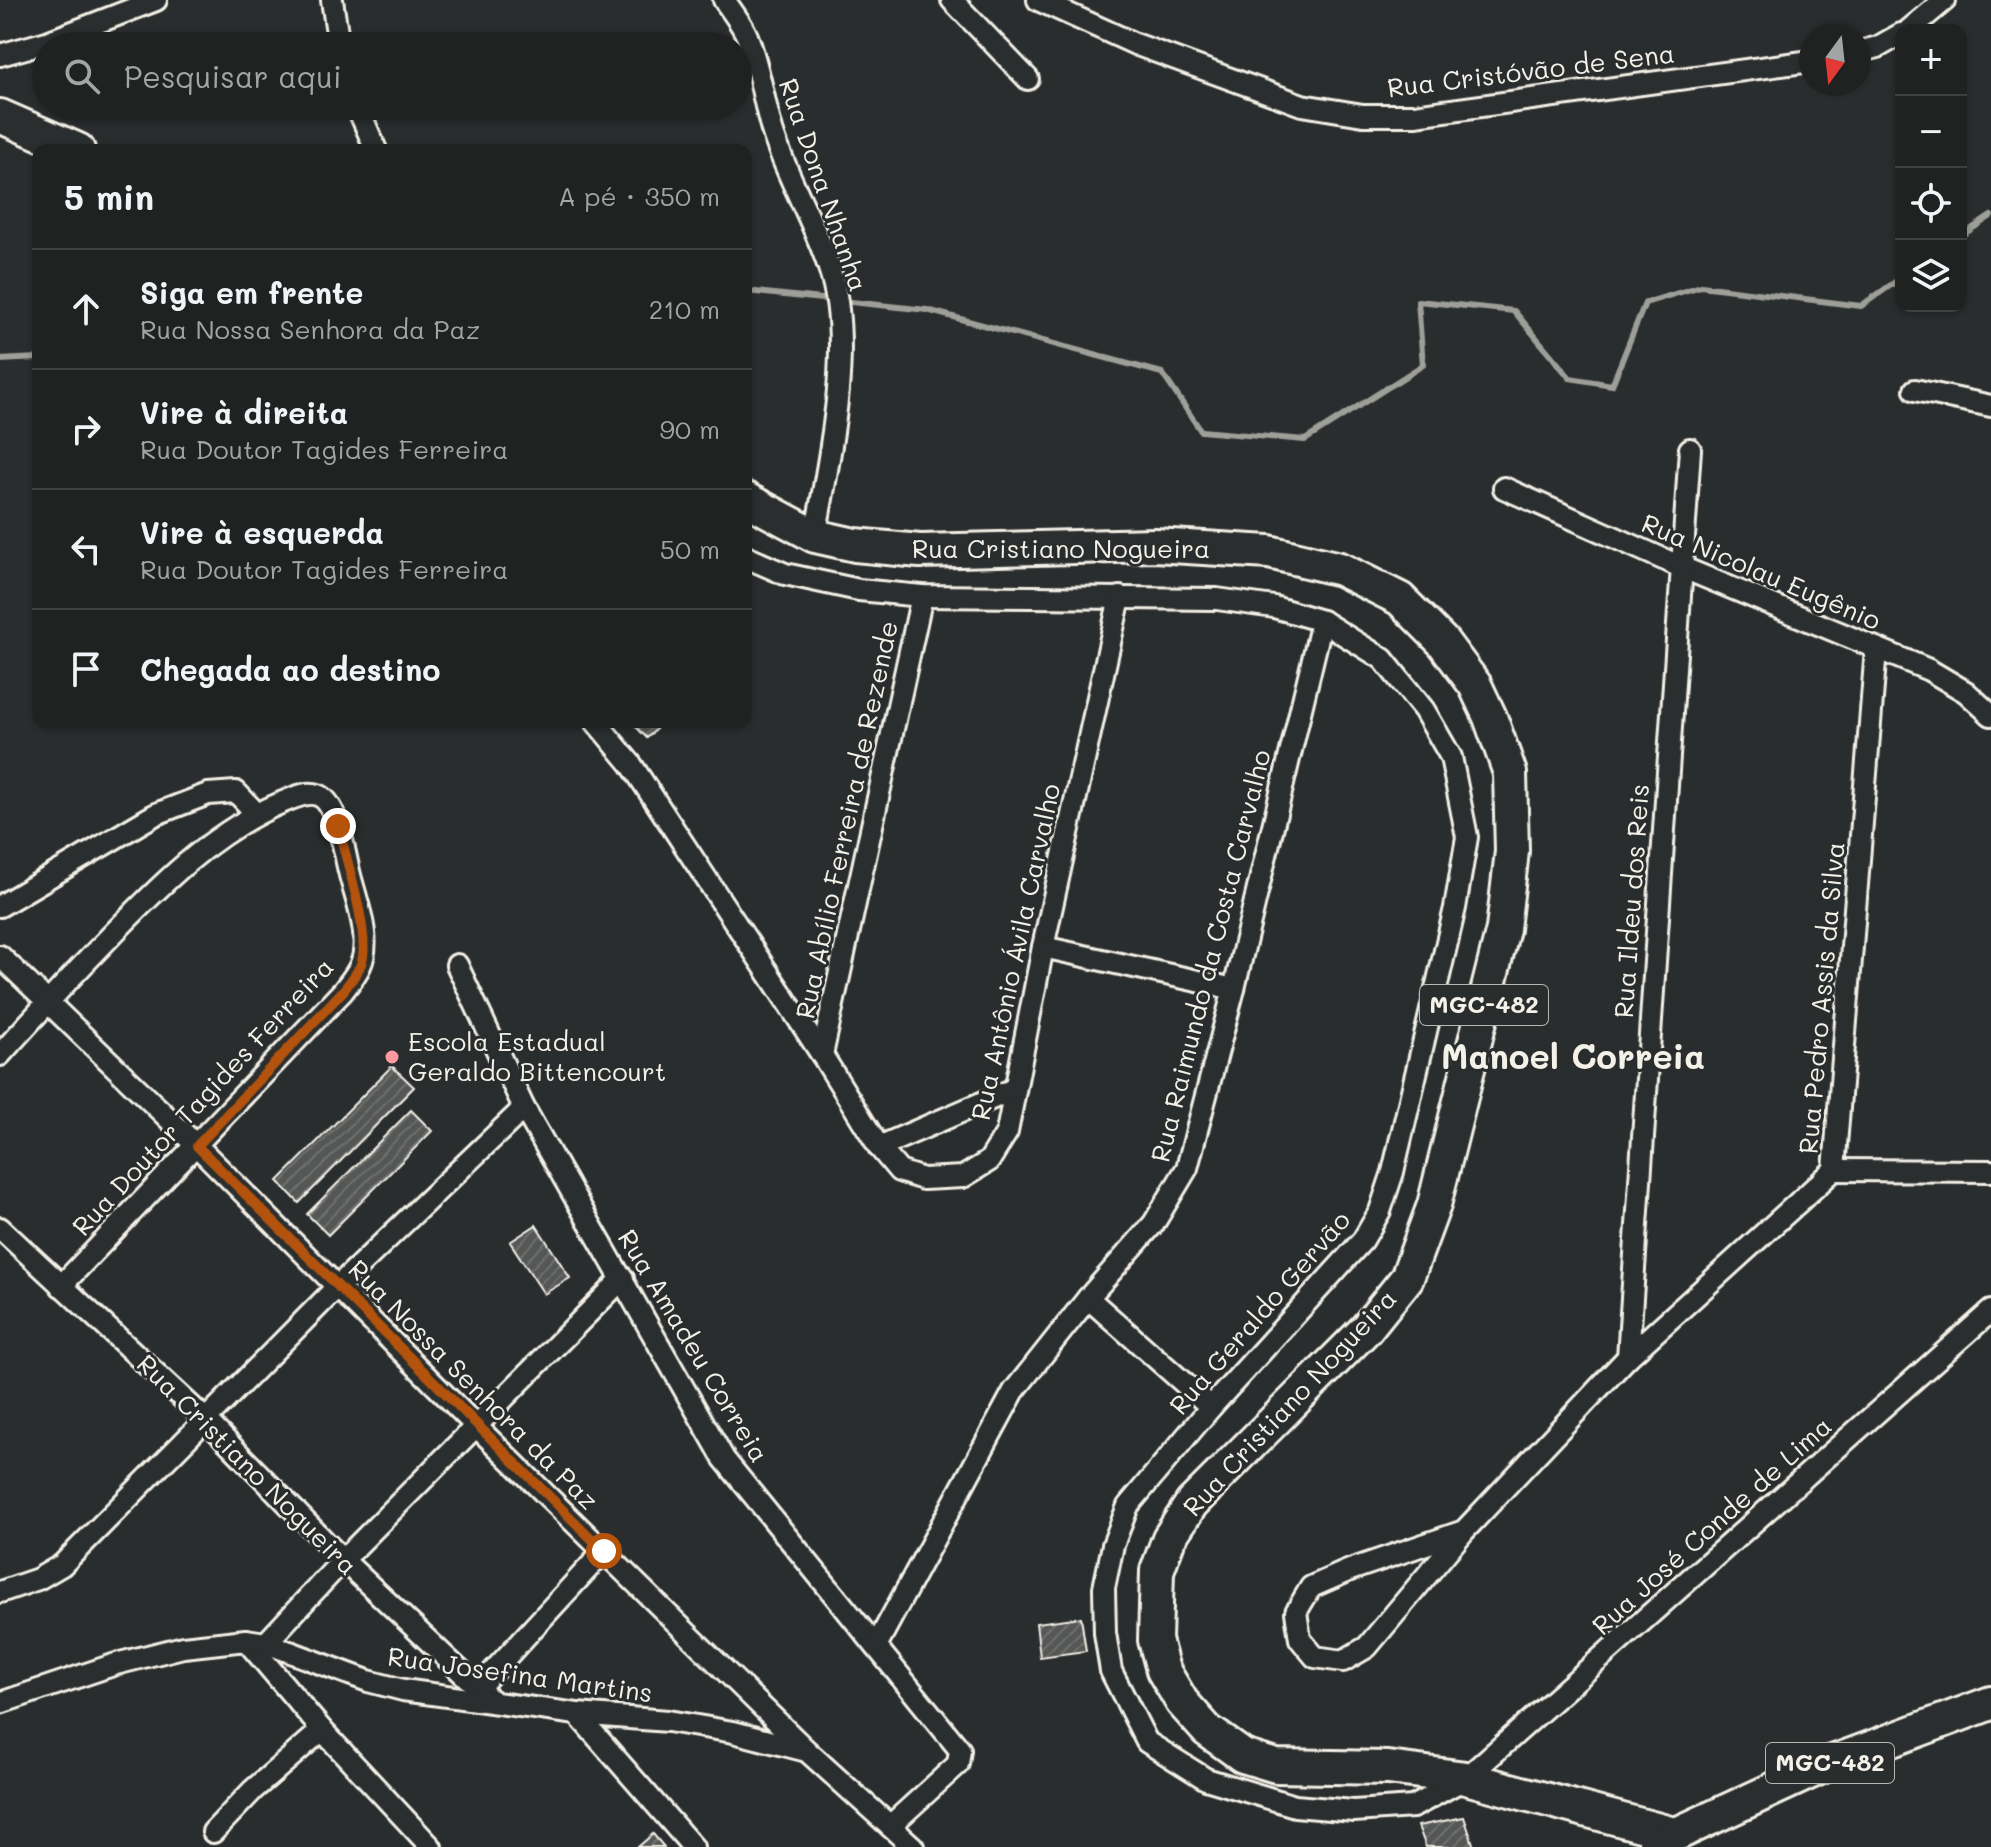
<!DOCTYPE html>
<html lang="pt">
<meta charset="utf-8">
<style>
body{margin:0;font-family:Mali,sans-serif;background:#282a2a;color:#f1f3f6}
.controls{position:absolute;right:24px;top:24px;display:grid;overflow:hidden;border-radius:16px;box-shadow:0 2px 6px #0004}
.controls button{width:72px;height:72px;display:grid;place-items:center;padding:0;border:0;border-bottom:2px solid #3d3f40;background:#202222;color:#f1f3f6;font:40px sans-serif}
.compass{position:absolute;left:1799px;top:24px;width:72px;height:72px;border-radius:50%;background:#202222;box-shadow:0 2px 6px #0004;rotate:195deg}
.stop{position:absolute;width:24px;height:24px;margin:-18px;border:6px solid #b45309;border-radius:50%;background:#fff}
.stop.end{background:#b45309;border-color:#fff;box-shadow:0 2px 8px #0008}
.list{margin:0;padding:0;list-style:none}
h2{display:flex;justify-content:space-between;align-items:center;height:104px;margin:0;padding:0 32px;font-size:34px}
h2 small{font-size:26px;font-weight:400;color:#a2a4a5}
.list li{display:grid;grid-template-columns:52px 1fr auto;gap:24px;align-items:center;box-sizing:border-box;height:120px;padding:0 32px;border-top:2px solid #3d3f40}
.list b{display:block;font-size:30px;white-space:nowrap}
.list p{margin:0;font-size:26px;white-space:nowrap;color:#a2a4a5}
.list em{font-size:26px;font-style:normal;color:#a2a4a5}
.icon{flex:none;width:44px;height:44px;fill:none;stroke:currentColor;stroke-width:2;stroke-linecap:round;stroke-linejoin:round}
.map{position:relative;flex:none;width:1991px;height:1847px;overflow:hidden}
.search{position:absolute;background:#202222;box-shadow:0 2px 6px #0004;left:32px;top:32px;width:720px;height:88px;display:flex;align-items:center;gap:20px;box-sizing:border-box;padding:0 28px;border-radius:44px;color:#a2a4a5;font-size:30px}
.panel{position:absolute;background:#202222;box-shadow:0 2px 6px #0004;left:32px;top:144px;width:720px;height:584px;border-radius:16px}
.map>svg:first-child{display:block}
.lines{fill:none;stroke-linecap:round;stroke-linejoin:round}
.stream{stroke:#9f9f9a;stroke-width:6}
.building{fill:url(#building-hatch);stroke:#f4f1e8;stroke-width:2}
.minor-casing{stroke:#f4f1e8;stroke-width:26}
.trunk-casing{stroke:#f4f1e8;stroke-width:38}
.minor{stroke:#2a2d2e;stroke-width:20}
.trunk{stroke:#2a2d2e;stroke-width:32}
.route{stroke:#b45309;stroke-width:10}
.poi-dot{fill:#ff9aa2;stroke:#2a2d2e;stroke-width:3}
.labels{text-anchor:middle;stroke-width:6;stroke-linejoin:round;paint-order:stroke}
.shield{fill:#2a2d2e;stroke:#b7b6b0;stroke-width:2}
.shield-label{font-size:24px;font-weight:bold;fill:#f4f1e8}
.street-label{font-size:26px;fill:#f4f1e8;stroke:#2a2d2e}
.poi-label{font-size:26px;fill:#f4f1e8;stroke:#2a2d2e;text-anchor:start}
.district-label{font-size:34px;font-weight:bold;fill:#f4f1e8;stroke:#2a2d2e}
</style>
<div class="map">
<svg width="1991" height="1847" viewBox="0 0 1991 1847">
<defs>
<pattern id="building-hatch" width="6" height="6" patternUnits="userSpaceOnUse" patternTransform="scale(2)"><rect width="6" height="6" fill="#555756"/><path d="M-1 1l2-2M0 6l6-6M5 7l2-2" fill="none" stroke="#6e706e"/></pattern>
</defs>
<rect width="100%" height="100%" fill="#2a2d2e"/>
<filter id="ink" filterUnits="userSpaceOnUse"><feTurbulence type="fractalNoise" baseFrequency=".0125" numOctaves="2"/><feDisplacementMap in="SourceGraphic" scale="16" xChannelSelector="R" yChannelSelector="G"/><feConvolveMatrix kernelMatrix="1 2 1 2 8 2 1 2 1" color-interpolation-filters="sRGB"/></filter>
<g filter="url(#ink)">
<g class="lines">
<g class="stream">
<path d="M 1961,236 L 1991,216"/>
<path d="M 746,291 L 927,310 L 1162,373 L 1201,431 L 1305,440 L 1423,365 L 1418,301 L 1514,311 L 1570,378 L 1612,385 L 1645,303 L 1701,286 L 1861,306 L 1901,278"/>
<path d="M 0,360 L 38,358"/>
</g>
</g>
<g class="building">
<path d="M 631,722 L 663,722 L 647,738 Z"/>
<path d="M 392,1066 L 414,1087 L 299,1203 L 278,1181 Z"/>
<path d="M 411,1110 L 432,1131 L 328,1235 L 307,1214 Z"/>
<path d="M 536,1225 L 570,1278 L 544,1294 L 510,1242 Z"/>
<path d="M 1081,1617 L 1086,1651 L 1040,1657 L 1036,1623 Z"/>
<path d="M 1464,1817 L 1474,1847 L 1426,1847 L 1418,1826 Z"/>
<path d="M 653,1834 L 664,1847 L 638,1847 Z"/>
</g>
<g class="lines">
<defs>
<g id="minor">
<path d="M 332,0 L 339,46"/>
<path d="M 724,0 C 732,11 742,24 747,36 C 759,66 763,99 772,130 C 787,179 815,222 830,271 C 854,344 829,461 815,536"/>
<path d="M 952,0 L 1028,79"/>
<path d="M 1038,0 L 1135,44 L 1302,105 L 1363,115 L 1415,115 L 1811,61"/>
<path d="M 1909,30 L 1945,0"/>
<path d="M 1859,52 L 1878,47 L 1901,34"/>
<path d="M 0,55 L 47,42 L 156,0"/>
<path d="M 353,106 L 360,113 L 376,150"/>
<path d="M 1915,390 L 1991,406"/>
<path d="M 1504,488 L 1681,567 L 1929,670 L 1966,692 L 1991,715"/>
<path d="M 746,557 L 785,574 L 859,590 L 922,596 L 1217,599 L 1274,607 L 1322,621 L 1383,659 L 1424,710 L 1451,757 L 1467,837 L 1455,908 L 1393,1172 L 1380,1211 L 1363,1240 L 1211,1407 L 1128,1506 L 1113,1545 L 1104,1588 L 1105,1633 L 1111,1671 L 1147,1742 L 1206,1779 L 1295,1806 L 1354,1811 L 1413,1807 L 1466,1778 L 1991,1311"/>
<path d="M 596,722 L 631,764 L 822,1055 L 879,1147 L 899,1171 L 923,1179 L 963,1177 L 989,1161 L 1007,1132 L 1043,947 L 1120,597"/>
<path d="M 0,906 L 156,814 L 208,794 L 236,792 L 256,813"/>
<path d="M 1043,947 L 1234,989"/>
<path d="M 0,956 L 197,1146 L 475,1425 L 807,1751 L 913,1847"/>
<path d="M 457,965 L 524,1108 L 724,1459 L 960,1750 L 958,1764 L 890,1826"/>
<path d="M 0,1055 C 34,1017 68,980 103,944 C 156,889 211,832 283,802 C 293,798 307,791 318,795 C 338,802 344,852 349,871 C 355,898 373,939 360,966 C 356,975 349,983 343,991 L 61,1286"/>
<path d="M 822,1055 L 922,596"/>
<path d="M 879,1147 L 1014,1089"/>
<path d="M 1834,1170 L 1991,1171"/>
<path d="M 0,1228 L 206,1420 L 343,1560 L 493,1702"/>
<path d="M 1088,1298 L 1211,1407"/>
<path d="M 1628,1357 L 1834,1170 L 1876,649"/>
<path d="M 1464,1531 L 1350,1570 L 1311,1587 L 1296,1612 L 1300,1639 L 1315,1657 L 1343,1661 L 1367,1647 L 1464,1531 L 1628,1357 L 1690,449"/>
<path d="M 0,1592 L 38,1579 L 62,1565 L 337,1287 L 524,1108"/>
<path d="M 246,1640 L 322,1730 L 431,1847"/>
<path d="M 266,1643 L 343,1560 L 623,1278"/>
<path d="M 876,1646 L 1014,1391 L 1088,1298 L 1154,1223 L 1187,1168 L 1234,989 L 1322,621"/>
<path d="M 477,1689 L 604,1551"/>
<path d="M 0,1703 L 116,1664 L 183,1647 L 246,1640 L 266,1643 L 368,1681 L 403,1690 L 577,1714 L 668,1721 L 733,1732 L 803,1750"/>
<path d="M 577,1714 L 693,1847"/>
<path d="M 213,1832 L 253,1790 L 322,1730"/>
</g>
<g id="trunk">
<path d="M 0,116 L 78,150"/>
<path d="M 746,499 L 815,536 L 855,545 L 920,551 L 1155,545 L 1269,552 L 1340,569 L 1400,599 L 1443,642 L 1475,685 L 1490,717 L 1510,773 L 1512,851 L 1503,929 L 1434,1205 L 1407,1278 L 1366,1329 L 1192,1503 L 1169,1538 L 1157,1571 L 1155,1640 L 1163,1670 L 1182,1702 L 1207,1730 L 1243,1756 L 1276,1766 L 1388,1768 L 1466,1778 L 1674,1834"/>
<path d="M 1655,1844 L 1830,1763 L 1991,1703"/>
</g>
</defs>
<use href="#minor" class="minor-casing"/>
<use href="#trunk" class="trunk-casing"/>
<use href="#minor" class="minor"/>
<use href="#trunk" class="trunk"/>
</g>
</g>
<g class="lines" filter="url(#ink)">
<path class="route" d="M 338,826 C 345,856 372,938 361,964 C 357,974 349,983 343,991 L 197,1146 L 604,1551"/>
</g>
<circle class="poi-dot" cx="392" cy="1057" r="8"/>
<g class="labels">
<g class="shield">
<rect x="1420" y="985" width="128" height="40" rx="6"/>
<rect x="1766" y="1743" width="128" height="40" rx="6"/>
</g>
<g class="shield-label">
<text x="1484" y="1013">MGC-482</text>
<text x="1830" y="1771">MGC-482</text>
</g>
<g class="street-label">
<text transform="translate(1531 71) rotate(-7)" y="9">Rua Cristóvão de Sena</text>
<text transform="translate(823 185) rotate(71)" y="9">Rua Dona Nhanha</text>
<text x="1061" y="558">Rua Cristiano Nogueira</text>
<text transform="translate(1761 572) rotate(23)" y="9">Rua Nicolau Eugênio</text>
<text transform="translate(847 820) rotate(-78)" y="9">Rua Abílio Ferreira de Rezende</text>
<text transform="translate(1632 901) rotate(-86)" y="9">Rua Ildeu dos Reis</text>
<text transform="translate(1016 952) rotate(-78)" y="9">Rua Antônio Ávila Carvalho</text>
<text transform="translate(1211 956) rotate(-76)" y="9">Rua Raimundo da Costa Carvalho</text>
<text transform="translate(1822 998) rotate(-85)" y="9">Rua Pedro Assis da Silva</text>
<text transform="translate(203 1097) rotate(-47)" y="9">Rua Doutor Tagides Ferreira</text>
<text transform="translate(1260 1313) rotate(-49)" y="9">Rua Geraldo Gervão</text>
<text transform="translate(693 1346) rotate(59)" y="9">Rua Amadeu Correia</text>
<text transform="translate(473 1385) rotate(45)" y="9">Rua Nossa Senhora da Paz</text>
<text transform="translate(1290 1403) rotate(-47)" y="9">Rua Cristiano Nogueira</text>
<text transform="translate(247 1465) rotate(45)" y="9">Rua Cristiano Nogueira</text>
<text transform="translate(1712 1526) rotate(-42)" y="9">Rua José Conde de Lima</text>
<text transform="translate(520 1675) rotate(8)" y="9">Rua Josefina Martins</text>
</g>
<g class="poi-label">
<text x="408" y="1051">Escola Estadual<tspan x="408" dy="30">Geraldo Bittencourt</tspan></text>
</g>
<g class="district-label">
<text x="1573" y="1069">Manoel Correia</text>
</g>
</g>
</svg>
<div class="controls">
<button>+</button>
<button>−</button>
<button><svg class="icon" aria-label="locate" viewBox="0 0 24 24"><circle cx="12" cy="12" r="6"/><path d="M12 2v4M12 18v4M2 12h4M18 12h4"/></svg></button>
<button><svg class="icon" aria-label="layers" viewBox="0 0 24 24"><path d="M12 4l9 5-9 5-9-5zM3 14l9 5 9-5"/></svg></button>
</div>
<svg class="compass" viewBox="-18 -18 36 36"><path d="M0-13l5 13h-10z" fill="#e53935"/><path d="M0 13l5-13h-10z" fill="#a2a4a5"/></svg>
<div class="stop" style="left:604px;top:1551px"></div>
<div class="stop end" style="left:338px;top:826px"></div>
<div class="search"><svg class="icon" aria-label="search" viewBox="0 0 24 24"><circle cx="10" cy="10" r="6"/><path d="M15 15l6 6"/></svg>Pesquisar aqui</div>
<section class="panel">
<h2>5 min<small>A pé · 350 m</small></h2>
<ul class="list">
<li><svg class="icon" aria-label="ahead" viewBox="0 0 24 24"><path d="M12 20V5M6 11l6-6 6 6"/></svg><div><b>Siga em frente</b><p>Rua Nossa Senhora da Paz</p></div><em>210 m</em></li>
<li><svg class="icon" aria-label="right" viewBox="0 0 24 24"><path d="M7 20v-9h11M14 6l5 5-5 5"/></svg><div><b>Vire à direita</b><p>Rua Doutor Tagides Ferreira</p></div><em>90 m</em></li>
<li><svg class="icon" aria-label="left" viewBox="0 0 24 24"><path d="M17 20v-9H6M10 6l-5 5 5 5"/></svg><div><b>Vire à esquerda</b><p>Rua Doutor Tagides Ferreira</p></div><em>50 m</em></li>
<li><svg class="icon" aria-label="arrive" viewBox="0 0 24 24"><path d="M6 21V4h12l-3 4 3 4H6"/></svg><div><b>Chegada ao destino</b></div></li>
</ul>
</section>
</div>
